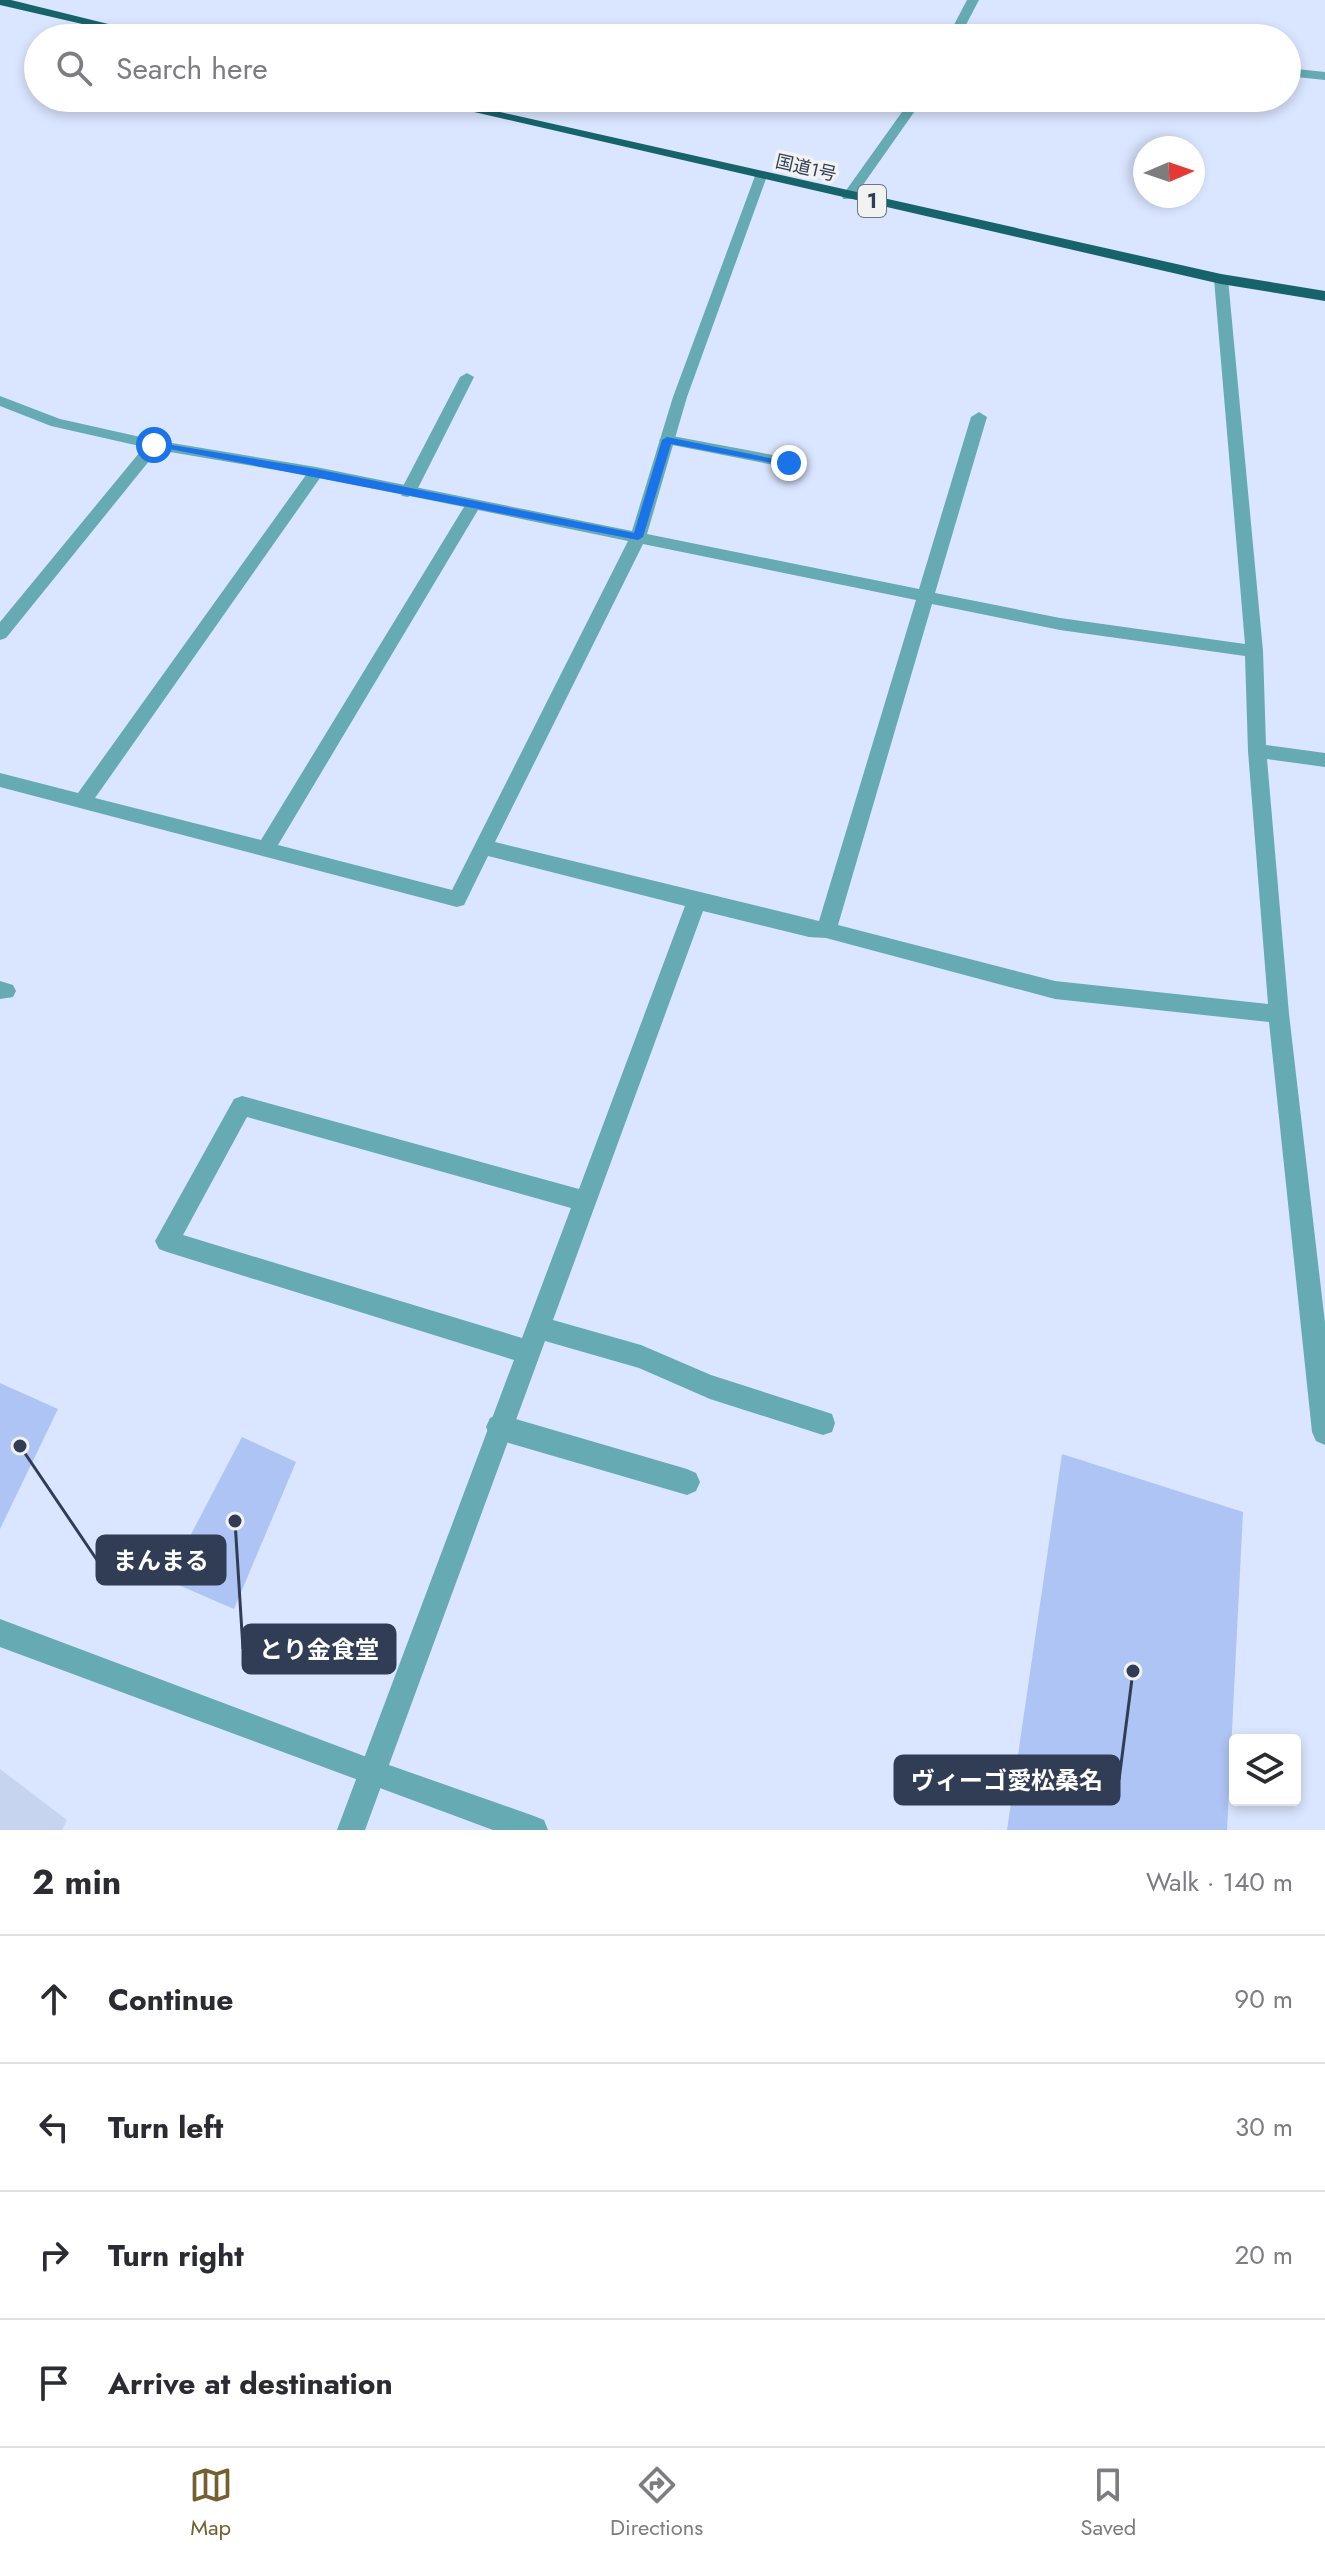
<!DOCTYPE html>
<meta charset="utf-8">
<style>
body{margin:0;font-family:Jost,"Noto Sans JP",sans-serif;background:#f2f2f3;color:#2b2b33}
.controls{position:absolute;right:24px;bottom:24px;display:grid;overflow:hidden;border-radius:8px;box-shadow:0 4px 12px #0003}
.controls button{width:72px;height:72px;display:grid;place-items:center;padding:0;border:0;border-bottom:2px solid #e1e1e2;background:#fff;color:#2b2b33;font:40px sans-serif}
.compass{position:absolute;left:1133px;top:136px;width:72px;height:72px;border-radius:50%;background:#fff;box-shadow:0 4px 12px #0003;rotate:88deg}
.stop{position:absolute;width:24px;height:24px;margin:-18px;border:6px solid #1a73e8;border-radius:50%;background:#fff}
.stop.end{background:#1a73e8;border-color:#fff;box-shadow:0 2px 8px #0008}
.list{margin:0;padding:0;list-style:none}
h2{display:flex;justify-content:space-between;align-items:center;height:104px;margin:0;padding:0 32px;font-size:34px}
h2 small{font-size:26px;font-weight:400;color:#7c7c81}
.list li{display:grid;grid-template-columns:52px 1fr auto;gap:24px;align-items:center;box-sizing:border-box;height:128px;padding:0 32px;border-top:2px solid #e1e1e2}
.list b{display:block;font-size:30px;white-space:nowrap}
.list em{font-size:26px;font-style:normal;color:#7c7c81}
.icon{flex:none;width:44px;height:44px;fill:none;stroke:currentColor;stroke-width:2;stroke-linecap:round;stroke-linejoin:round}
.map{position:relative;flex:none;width:1325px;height:1830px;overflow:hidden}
.search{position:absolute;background:#fff;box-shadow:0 4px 12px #0003;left:24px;right:24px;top:24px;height:88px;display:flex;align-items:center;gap:20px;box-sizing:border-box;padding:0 28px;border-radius:44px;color:#7c7c81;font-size:30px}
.sheet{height:616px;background:#fff}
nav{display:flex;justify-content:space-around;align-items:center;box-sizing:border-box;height:112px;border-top:2px solid #e1e1e2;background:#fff;font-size:22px;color:#7c7c81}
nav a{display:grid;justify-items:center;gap:4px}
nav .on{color:#745f2f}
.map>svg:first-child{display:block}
.built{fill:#c7d4f0}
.building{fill:#aec4f5}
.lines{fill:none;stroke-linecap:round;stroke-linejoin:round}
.service{fill:#66aab3;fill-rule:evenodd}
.minor{fill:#66aab3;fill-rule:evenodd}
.tertiary{fill:#66aab3;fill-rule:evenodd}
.trunk{fill:#16636b;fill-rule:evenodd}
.route{fill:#1a73e8}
.labels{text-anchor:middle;stroke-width:7;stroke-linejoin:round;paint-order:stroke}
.far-street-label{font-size:18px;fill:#313c55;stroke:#f2f2f2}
.shield{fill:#f2f2f2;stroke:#6b7384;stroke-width:2}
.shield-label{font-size:20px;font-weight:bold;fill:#313c55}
.leader{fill:none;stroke:#313c55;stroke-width:3}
.callout-dot{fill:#313c55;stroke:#f2f2f2;stroke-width:3}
.callout{fill:#313c55;stroke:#313c55;stroke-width:3}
.callout-label{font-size:24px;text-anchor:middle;font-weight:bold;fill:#fff}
</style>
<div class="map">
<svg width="1325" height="1830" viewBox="0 0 1325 1830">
<rect width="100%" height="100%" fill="#dae5ff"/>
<path class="built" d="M 0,1769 L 67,1820 L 62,1830 L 0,1830 Z"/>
<g class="building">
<path d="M 0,1383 L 58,1409 L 0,1529 Z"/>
<path d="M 242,1437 L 296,1462 L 234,1609 L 167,1580 Z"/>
<path d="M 1062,1454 L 1243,1512 L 1227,1830 L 1007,1830 Z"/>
</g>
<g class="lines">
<g class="service">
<path d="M 467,373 L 474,377 L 416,492 L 408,497 L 402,496 L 400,492 L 460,377 Z"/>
<path d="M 667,435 L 789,458 L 797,463 L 789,468 L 662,443 L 659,440 Z"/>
<path d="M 499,1414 L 687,1469 L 696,1473 L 700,1482 L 696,1491 L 687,1495 L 499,1440 L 490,1436 L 486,1427 L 490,1418 Z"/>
</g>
<g class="minor">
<path d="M 967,0 L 979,0 L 959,38 L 947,38 Z"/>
<path d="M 1287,68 L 1325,72 L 1325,80 L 1287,76 Z"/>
<path d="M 912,98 L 924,98 L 853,199 L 843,199 L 842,196 Z"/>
<path d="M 761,172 L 767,176 L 687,397 L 647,534 L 919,589 L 971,417 L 979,412 L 987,417 L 935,593 L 1060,618 L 1245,644 L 1214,279 L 1221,275 L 1228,279 L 1263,651 L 1266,745 L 1325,753 L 1325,767 L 1267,759 L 1289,1014 L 1325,1323 L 1325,1445 L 1316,1441 L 1312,1432 L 1269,1022 L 1055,999 L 826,938 L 809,937 L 703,911 L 553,1320 L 641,1345 L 711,1375 L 823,1411 L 832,1414 L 835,1423 L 832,1432 L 823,1435 L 710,1399 L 639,1368 L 545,1341 L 365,1830 L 337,1830 L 514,1360 L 167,1252 L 159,1249 L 155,1241 L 234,1099 L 242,1096 L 579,1189 L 685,906 L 488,856 L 464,905 L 457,907 L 0,787 L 0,773 L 78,793 L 306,475 L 158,450 L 6,638 L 0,640 L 0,622 L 144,447 L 51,426 L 0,406 L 0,396 L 60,419 L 154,440 L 316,467 L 632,531 L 673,397 L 755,176 ZM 320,478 L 464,507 L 261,840 L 95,798 ZM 478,510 L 628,541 L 452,890 L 278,845 ZM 643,544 L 916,600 L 819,921 L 495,842 ZM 932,604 L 1060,630 L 1245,656 L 1248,751 L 1268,1004 L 1055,981 L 838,925 ZM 247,1117 L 571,1208 L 522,1338 L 183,1235 Z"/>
<path d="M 0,981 L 13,985 L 16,991 L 13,997 L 0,999 Z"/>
</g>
<path class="tertiary" d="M 0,1619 L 372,1759 L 534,1816 L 544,1820 L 548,1830 L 493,1830 L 0,1647 Z"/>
<g class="trunk">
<path d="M 0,0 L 11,0 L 165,38 L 143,38 L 0,5 Z"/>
<path d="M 413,98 L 438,98 L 1221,274 L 1325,291 L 1325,301 L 1221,284 Z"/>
</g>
</g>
<path class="route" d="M 667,437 L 794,463 L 789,466 L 671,444 L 643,537 L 638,540 L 149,445 L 154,442 L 316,469 L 634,533 L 662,440 Z"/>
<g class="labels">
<g class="far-street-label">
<text transform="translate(806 168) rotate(13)" y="6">国道1号</text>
</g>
<rect class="shield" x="858" y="185" width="28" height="32" rx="6"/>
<g class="shield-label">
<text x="872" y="208">1</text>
</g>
</g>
<path class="leader" d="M20 1446L97 1560M235 1521L243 1649M1133 1671L1119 1780"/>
<g class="callout-dot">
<circle cx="20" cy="1446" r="8"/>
<circle cx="235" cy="1521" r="8"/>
<circle cx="1133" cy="1671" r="8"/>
</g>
<g class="callout">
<rect x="97" y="1536" width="128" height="48" rx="8"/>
<rect x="243" y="1625" width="152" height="48" rx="8"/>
<rect x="895" y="1756" width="224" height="48" rx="8"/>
</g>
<g class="callout-label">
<text x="161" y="1569">まんまる</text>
<text x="319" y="1658">とり金食堂</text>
<text x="1007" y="1789">ヴィーゴ愛松桑名</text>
</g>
</svg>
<div class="controls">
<button><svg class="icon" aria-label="layers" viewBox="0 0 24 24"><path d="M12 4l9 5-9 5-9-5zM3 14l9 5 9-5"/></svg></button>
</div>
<svg class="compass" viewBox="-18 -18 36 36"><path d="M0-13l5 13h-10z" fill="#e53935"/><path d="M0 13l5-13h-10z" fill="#7c7c81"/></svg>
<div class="stop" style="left:154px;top:445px"></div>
<div class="stop end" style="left:789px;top:463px"></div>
<div class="search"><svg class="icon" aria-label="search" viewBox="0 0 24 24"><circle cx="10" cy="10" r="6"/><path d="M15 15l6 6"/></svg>Search here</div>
</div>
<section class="sheet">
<h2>2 min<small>Walk · 140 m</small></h2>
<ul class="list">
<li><svg class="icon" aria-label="ahead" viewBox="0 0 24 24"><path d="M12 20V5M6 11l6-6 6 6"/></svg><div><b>Continue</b></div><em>90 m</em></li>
<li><svg class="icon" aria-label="left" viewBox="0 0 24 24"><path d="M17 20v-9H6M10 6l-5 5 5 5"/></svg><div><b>Turn left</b></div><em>30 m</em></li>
<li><svg class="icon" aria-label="right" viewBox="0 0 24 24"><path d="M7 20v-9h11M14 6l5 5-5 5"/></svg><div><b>Turn right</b></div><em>20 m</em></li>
<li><svg class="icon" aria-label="arrive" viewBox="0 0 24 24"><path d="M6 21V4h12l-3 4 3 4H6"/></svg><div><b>Arrive at destination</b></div></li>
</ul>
</section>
<nav>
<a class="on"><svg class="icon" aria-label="map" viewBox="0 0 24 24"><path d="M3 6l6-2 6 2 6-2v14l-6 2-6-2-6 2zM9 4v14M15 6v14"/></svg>Map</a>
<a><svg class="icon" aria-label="directions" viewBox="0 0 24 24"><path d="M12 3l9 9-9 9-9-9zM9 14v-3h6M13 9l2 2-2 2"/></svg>Directions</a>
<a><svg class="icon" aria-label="saved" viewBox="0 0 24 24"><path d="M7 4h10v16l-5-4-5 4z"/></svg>Saved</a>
</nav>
